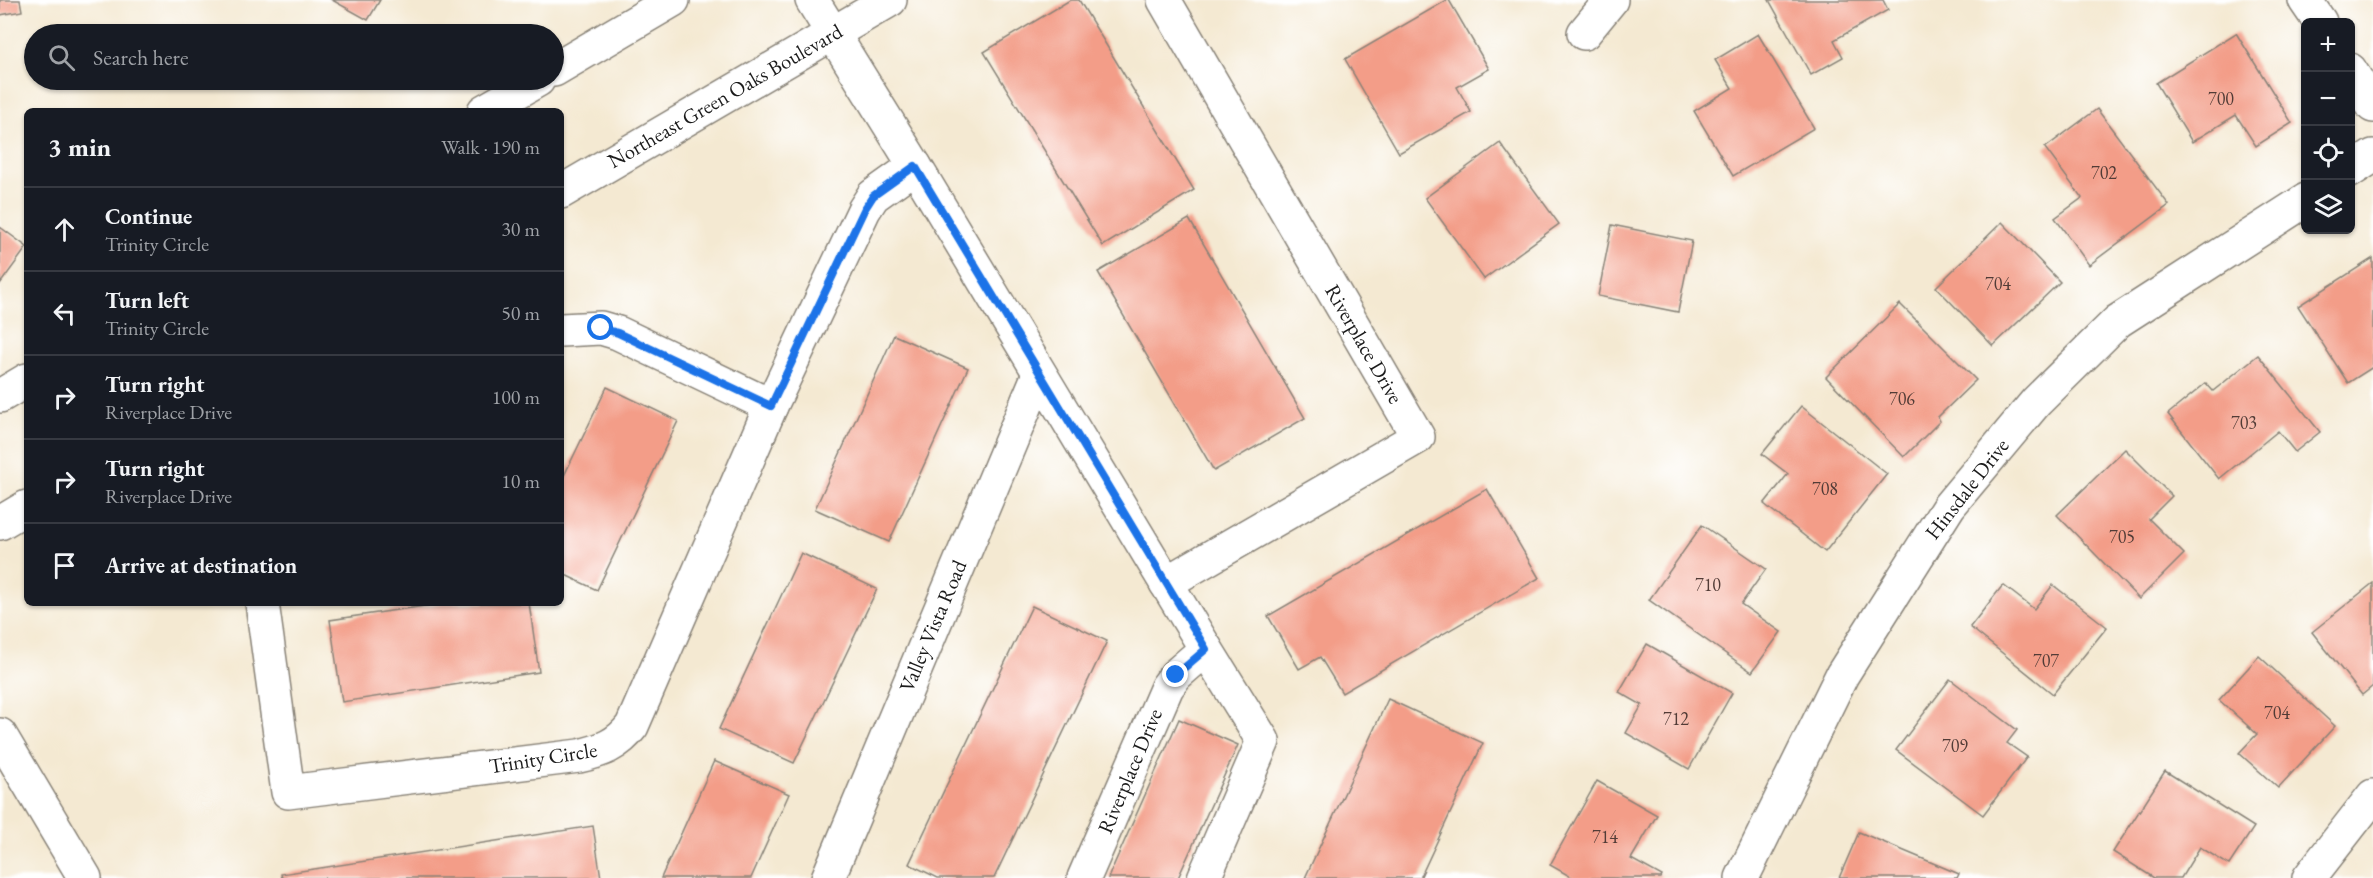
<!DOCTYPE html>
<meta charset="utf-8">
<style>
body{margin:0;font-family:"EB Garamond",serif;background:#20242c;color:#f1f3f6}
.controls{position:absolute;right:18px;top:18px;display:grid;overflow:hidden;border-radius:9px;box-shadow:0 2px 4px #0004}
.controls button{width:54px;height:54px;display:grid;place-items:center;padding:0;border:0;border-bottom:2px solid #363941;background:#171b24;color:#f1f3f6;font:30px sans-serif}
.stop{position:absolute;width:18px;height:18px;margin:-14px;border:4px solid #1a73e8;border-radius:50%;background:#fff}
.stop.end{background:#1a73e8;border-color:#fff;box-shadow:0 2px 6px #0008}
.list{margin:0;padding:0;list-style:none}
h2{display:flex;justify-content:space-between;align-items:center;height:78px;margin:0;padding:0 24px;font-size:26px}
h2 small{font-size:20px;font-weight:400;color:#9ea1a6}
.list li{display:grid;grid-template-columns:39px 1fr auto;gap:18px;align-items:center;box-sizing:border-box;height:84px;padding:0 24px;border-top:2px solid #363941}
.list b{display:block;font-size:22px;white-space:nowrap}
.list p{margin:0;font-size:20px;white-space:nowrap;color:#9ea1a6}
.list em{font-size:20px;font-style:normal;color:#9ea1a6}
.icon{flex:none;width:33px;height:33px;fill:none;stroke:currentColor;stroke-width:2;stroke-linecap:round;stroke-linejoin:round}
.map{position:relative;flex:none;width:2373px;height:878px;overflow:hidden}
.search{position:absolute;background:#171b24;box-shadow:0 2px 4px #0004;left:24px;top:24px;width:540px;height:66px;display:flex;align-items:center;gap:15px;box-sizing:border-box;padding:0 21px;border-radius:33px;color:#9ea1a6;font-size:22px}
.panel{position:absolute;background:#171b24;box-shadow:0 2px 4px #0004;left:24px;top:108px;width:540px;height:498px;border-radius:9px}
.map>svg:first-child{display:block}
.building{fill:#f39d88}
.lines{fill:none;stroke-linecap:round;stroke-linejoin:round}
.minor-casing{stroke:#888277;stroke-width:36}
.major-casing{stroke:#888277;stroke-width:36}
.minor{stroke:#fff;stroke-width:33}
.major{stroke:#fff;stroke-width:33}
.route{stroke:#1a73e8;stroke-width:8}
.labels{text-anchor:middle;stroke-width:5;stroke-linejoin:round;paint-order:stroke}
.number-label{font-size:18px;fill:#523c37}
.street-label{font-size:21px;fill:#1c1c1c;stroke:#fff}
</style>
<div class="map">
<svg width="2373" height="878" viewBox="0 0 2373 878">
<rect width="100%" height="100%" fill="#fff"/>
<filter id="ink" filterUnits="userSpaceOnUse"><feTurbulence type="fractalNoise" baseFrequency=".0167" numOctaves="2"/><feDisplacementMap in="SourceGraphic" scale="12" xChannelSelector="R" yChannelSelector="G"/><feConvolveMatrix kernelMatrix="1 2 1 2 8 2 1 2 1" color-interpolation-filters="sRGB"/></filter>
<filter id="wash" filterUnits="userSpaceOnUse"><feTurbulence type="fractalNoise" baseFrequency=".008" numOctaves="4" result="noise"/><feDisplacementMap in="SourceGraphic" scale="24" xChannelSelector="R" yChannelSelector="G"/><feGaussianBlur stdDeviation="1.35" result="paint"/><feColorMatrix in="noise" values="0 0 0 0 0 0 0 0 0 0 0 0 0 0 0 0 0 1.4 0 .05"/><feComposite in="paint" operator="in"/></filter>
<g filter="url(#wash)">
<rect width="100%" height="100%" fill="#f4e9d2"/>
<g id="blocks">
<g class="building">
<path d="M 0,0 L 20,0 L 22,11 L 0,15 Z"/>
<path d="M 332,0 L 380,0 L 368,20 Z"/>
<path d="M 1070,0 L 1079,0 L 1194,190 L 1103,246 L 984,52 Z"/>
<path d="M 1447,0 L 1449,0 L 1489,69 L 1457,87 L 1471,112 L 1399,153 L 1345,59 Z"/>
<path d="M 1769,0 L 1883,0 L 1888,10 L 1834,40 L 1843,57 L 1811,75 Z"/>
<path d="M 2236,33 L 2292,123 L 2256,146 L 2236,115 L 2192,142 L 2156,83 Z"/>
<path d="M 1758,34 L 1814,128 L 1733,176 L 1694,111 L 1732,88 L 1715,60 Z"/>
<path d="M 2097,109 L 2169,205 L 2089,265 L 2055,218 L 2082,198 L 2045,148 Z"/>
<path d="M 1500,143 L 1559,224 L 1484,279 L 1425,198 Z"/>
<path d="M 1189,219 L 1305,418 L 1214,471 L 1098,272 Z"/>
<path d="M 2002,222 L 2060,282 L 1993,346 L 1936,287 Z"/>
<path d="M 1612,225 L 1692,241 L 1678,312 L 1598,296 Z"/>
<path d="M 0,227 L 27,247 L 0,284 Z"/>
<path d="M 2373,258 L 2373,367 L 2348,383 L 2298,306 Z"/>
<path d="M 1900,304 L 1976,380 L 1938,417 L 1940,421 L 1904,457 L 1826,377 Z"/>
<path d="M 894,335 L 968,368 L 889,542 L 815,509 Z"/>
<path d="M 2258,355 L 2320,432 L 2295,452 L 2278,431 L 2219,479 L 2168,414 L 2206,383 L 2213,391 Z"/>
<path d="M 607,387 L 678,421 L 597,590 L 561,573 L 561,482 Z"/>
<path d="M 1801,406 L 1887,474 L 1825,552 L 1764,504 L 1788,474 L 1762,454 Z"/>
<path d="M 2125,449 L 2172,496 L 2149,519 L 2184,554 L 2139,599 L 2057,515 Z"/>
<path d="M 1487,489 L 1539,578 L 1342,693 L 1320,657 L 1299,669 L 1268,616 Z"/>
<path d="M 1702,525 L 1766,569 L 1741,604 L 1781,632 L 1752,672 L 1649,600 Z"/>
<path d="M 801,553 L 877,589 L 794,763 L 719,729 Z"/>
<path d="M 2373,583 L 2373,686 L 2362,695 L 2312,632 Z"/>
<path d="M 2003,585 L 2034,609 L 2053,585 L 2107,627 L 2053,694 L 1970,627 Z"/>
<path d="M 445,603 L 529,603 L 539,672 L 342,702 L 330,620 Z"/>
<path d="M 1032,606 L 1107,641 L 994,878 L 938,878 L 909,864 Z"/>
<path d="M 1647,644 L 1732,693 L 1689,769 L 1626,733 L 1642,705 L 1619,692 Z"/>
<path d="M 2259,656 L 2335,726 L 2278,788 L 2239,753 L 2257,734 L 2219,700 Z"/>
<path d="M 1950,679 L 2017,730 L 2007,743 L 2027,757 L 1983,815 L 1896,750 Z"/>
<path d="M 1388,699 L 1483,743 L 1420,878 L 1305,878 Z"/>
<path d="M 1179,719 L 1238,745 L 1178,878 L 1108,878 Z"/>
<path d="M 714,761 L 789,794 L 751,878 L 661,878 Z"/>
<path d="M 2165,771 L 2254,827 L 2229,865 L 2200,847 L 2181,878 L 2154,878 L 2113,852 Z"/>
<path d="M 1597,781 L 1657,815 L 1631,859 L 1662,876 L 1661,878 L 1573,878 L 1550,865 Z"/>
<path d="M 593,826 L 601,878 L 282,878 L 281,874 Z"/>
<path d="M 1859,832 L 1959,874 L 1957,878 L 1839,878 Z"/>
</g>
</g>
</g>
<g filter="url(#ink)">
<use href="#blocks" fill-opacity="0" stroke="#888277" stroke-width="1.5"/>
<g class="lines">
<defs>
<g id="minor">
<path d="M 812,0 L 915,166 L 1206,649 L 1176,675 L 1167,687 L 1084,878"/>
<path d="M 1164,0 L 1418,437 L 1166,583"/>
<path d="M 2305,0 L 2320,22"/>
<path d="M 1584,33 L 1611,0"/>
<path d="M 2350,70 L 2373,106"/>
<path d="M 2350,171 L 2373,156"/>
<path d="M 561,330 L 601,328 L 618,333 L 771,406"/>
<path d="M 262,603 L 288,792 L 579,756 C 601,751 618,745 632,726 L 771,406 L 864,210 L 873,196 L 915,166"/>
<path d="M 0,735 L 85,878"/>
<path d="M 828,878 L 1039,374"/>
<path d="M 1204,878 L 1263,741 L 1206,649"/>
<path d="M 1742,878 L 1842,675 L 1949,506 L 2036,402 L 2118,321 L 2306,200"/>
<path d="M 2309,878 L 2373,796"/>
</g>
<g id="major">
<path d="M 554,70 L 673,0"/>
<path d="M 484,111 L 538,80"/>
<path d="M 561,192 L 890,0"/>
<path d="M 0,396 L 27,380"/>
<path d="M 0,523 L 27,507"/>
</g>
</defs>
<use href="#minor" class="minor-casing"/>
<use href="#major" class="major-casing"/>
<use href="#minor" class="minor"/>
<use href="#major" class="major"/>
</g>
</g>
<g class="lines" filter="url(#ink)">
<path class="route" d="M 601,328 L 618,333 L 771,406 L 864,210 L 873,196 L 915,166 L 1206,649 L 1176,675"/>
</g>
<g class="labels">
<g class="number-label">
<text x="2221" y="105">700</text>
<text x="2104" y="179">702</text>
<text x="1998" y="290">704</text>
<text x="1902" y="405">706</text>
<text x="2244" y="429">703</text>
<text x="1825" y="495">708</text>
<text x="2122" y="543">705</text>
<text x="1708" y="591">710</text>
<text x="2046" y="667">707</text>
<text x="2277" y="719">704</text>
<text x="1676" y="725">712</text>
<text x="1955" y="752">709</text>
<text x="1605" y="843">714</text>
</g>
<g class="street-label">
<text transform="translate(725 96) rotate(-30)" y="7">Northeast Green Oaks Boulevard</text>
<text transform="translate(1364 344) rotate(60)" y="7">Riverplace Drive</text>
<text transform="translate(1967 489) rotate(-52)" y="7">Hinsdale Drive</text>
<text transform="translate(933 626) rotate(-67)" y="7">Valley Vista Road</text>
<text transform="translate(543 758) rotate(-9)" y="7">Trinity Circle</text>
<text transform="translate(1130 771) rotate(-67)" y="7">Riverplace Drive</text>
</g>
</g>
</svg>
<div class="controls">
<button>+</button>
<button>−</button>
<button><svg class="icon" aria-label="locate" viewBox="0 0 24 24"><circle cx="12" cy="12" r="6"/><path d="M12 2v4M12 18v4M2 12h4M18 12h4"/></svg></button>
<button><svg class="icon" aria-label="layers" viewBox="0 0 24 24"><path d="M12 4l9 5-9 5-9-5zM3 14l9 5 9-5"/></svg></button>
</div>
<div class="stop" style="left:601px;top:328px"></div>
<div class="stop end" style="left:1176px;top:675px"></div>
<div class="search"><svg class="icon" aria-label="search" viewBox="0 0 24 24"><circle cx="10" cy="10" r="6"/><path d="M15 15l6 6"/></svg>Search here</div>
<section class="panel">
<h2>3 min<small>Walk · 190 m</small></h2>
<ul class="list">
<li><svg class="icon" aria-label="ahead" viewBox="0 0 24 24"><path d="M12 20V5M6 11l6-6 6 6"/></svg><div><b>Continue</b><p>Trinity Circle</p></div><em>30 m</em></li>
<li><svg class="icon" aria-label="left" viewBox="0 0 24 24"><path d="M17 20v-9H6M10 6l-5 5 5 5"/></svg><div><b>Turn left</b><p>Trinity Circle</p></div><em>50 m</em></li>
<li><svg class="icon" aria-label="right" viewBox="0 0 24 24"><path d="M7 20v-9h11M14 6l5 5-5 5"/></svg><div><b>Turn right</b><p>Riverplace Drive</p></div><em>100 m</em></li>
<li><svg class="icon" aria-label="right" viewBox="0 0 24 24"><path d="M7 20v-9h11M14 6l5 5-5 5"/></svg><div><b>Turn right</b><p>Riverplace Drive</p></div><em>10 m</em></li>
<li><svg class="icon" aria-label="arrive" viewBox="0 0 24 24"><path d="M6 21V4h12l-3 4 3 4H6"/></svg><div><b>Arrive at destination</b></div></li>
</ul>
</section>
</div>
